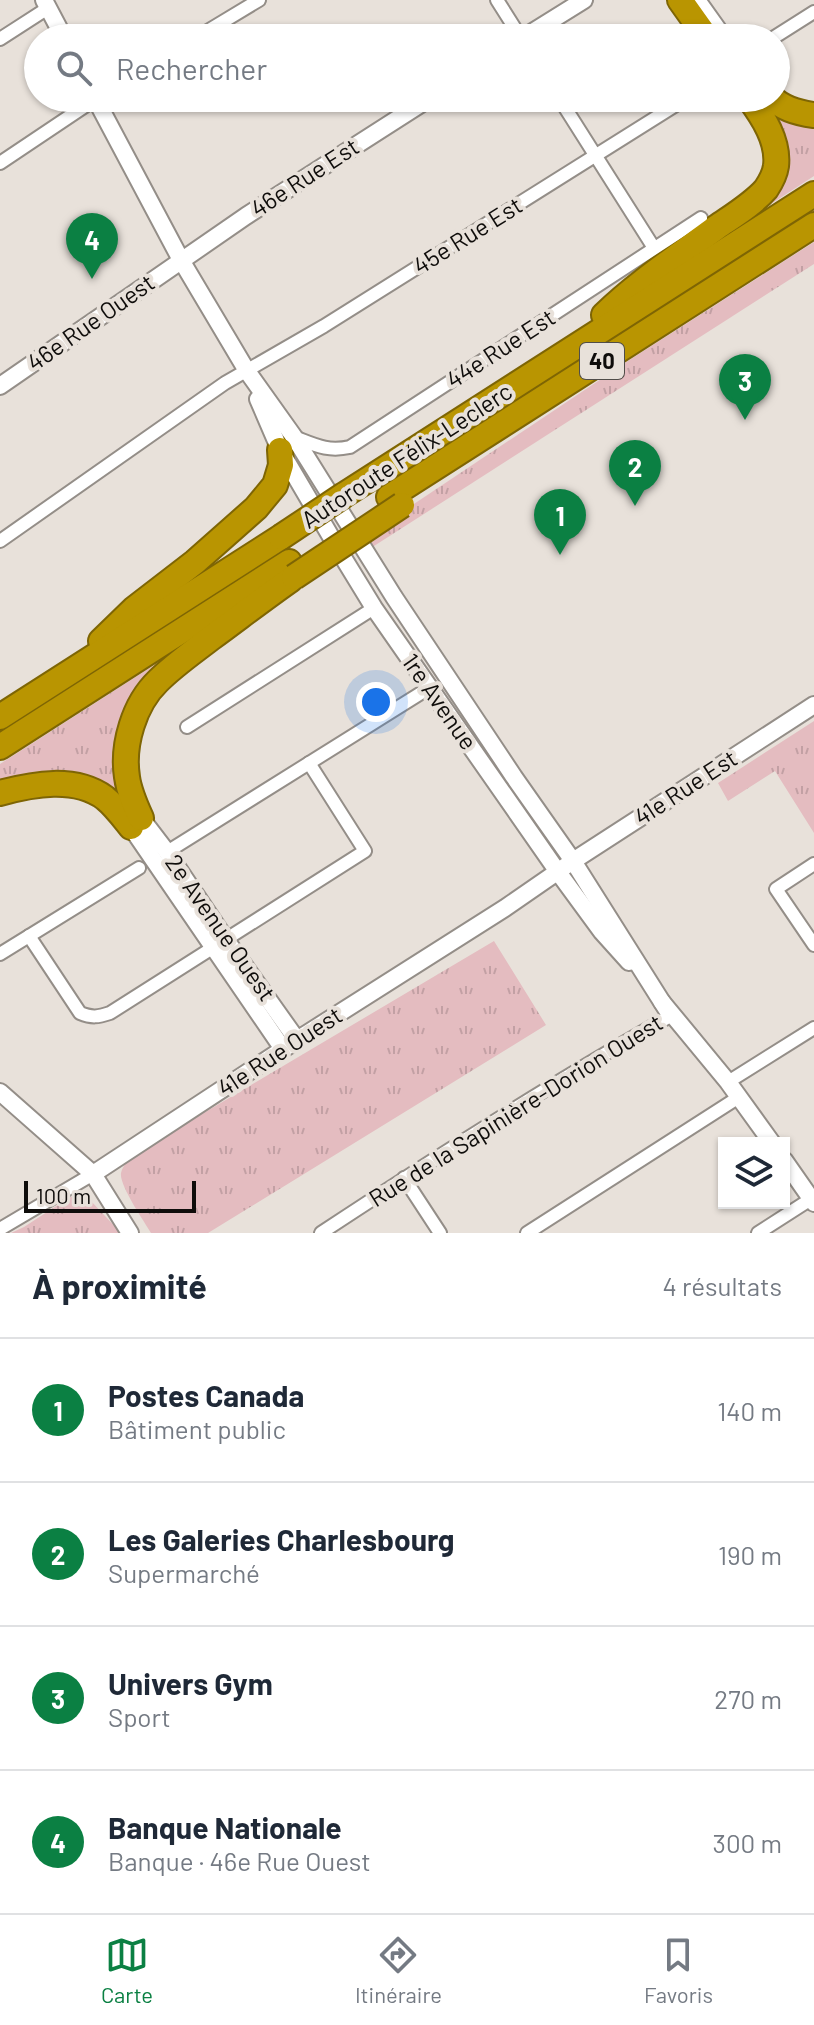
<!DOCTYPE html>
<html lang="fr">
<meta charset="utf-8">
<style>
body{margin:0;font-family:Barlow,sans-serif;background:#f6f6f7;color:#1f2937}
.controls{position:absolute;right:24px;bottom:24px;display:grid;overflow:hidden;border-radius:0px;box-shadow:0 2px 6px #0004}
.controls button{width:72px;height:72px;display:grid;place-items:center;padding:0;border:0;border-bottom:2px solid #e0e1e3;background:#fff;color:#1f2937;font:40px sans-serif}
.scale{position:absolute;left:24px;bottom:20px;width:172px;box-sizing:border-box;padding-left:8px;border:4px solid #0f0d0b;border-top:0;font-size:22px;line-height:28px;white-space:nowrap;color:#0f0d0b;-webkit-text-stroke:6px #e8e1da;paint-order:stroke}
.you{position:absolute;left:376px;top:702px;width:28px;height:28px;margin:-20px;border:6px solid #fff;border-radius:50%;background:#1a73e8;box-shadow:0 0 0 12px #1a73e833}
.badge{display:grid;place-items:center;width:52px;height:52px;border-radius:50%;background:#0b8043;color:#fff;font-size:26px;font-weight:700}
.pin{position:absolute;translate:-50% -66px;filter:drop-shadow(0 2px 4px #0008)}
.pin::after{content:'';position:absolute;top:42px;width:28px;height:24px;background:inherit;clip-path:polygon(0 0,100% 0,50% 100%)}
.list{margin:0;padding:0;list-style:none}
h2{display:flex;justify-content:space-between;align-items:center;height:104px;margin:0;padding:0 32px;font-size:34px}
h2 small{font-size:26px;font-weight:400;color:#747a83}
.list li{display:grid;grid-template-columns:52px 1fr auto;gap:24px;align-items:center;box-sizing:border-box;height:144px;padding:0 32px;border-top:2px solid #e0e1e3}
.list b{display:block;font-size:30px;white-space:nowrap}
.list p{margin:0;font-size:26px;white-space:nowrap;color:#747a83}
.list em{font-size:26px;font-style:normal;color:#747a83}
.icon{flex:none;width:44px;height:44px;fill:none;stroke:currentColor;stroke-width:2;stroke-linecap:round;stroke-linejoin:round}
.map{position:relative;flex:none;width:814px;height:1233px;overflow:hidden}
.search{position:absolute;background:#fff;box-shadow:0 2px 6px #0004;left:24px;right:24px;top:24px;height:88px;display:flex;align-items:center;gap:20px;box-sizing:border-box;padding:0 28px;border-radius:44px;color:#747a83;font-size:30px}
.sheet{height:680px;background:#fff}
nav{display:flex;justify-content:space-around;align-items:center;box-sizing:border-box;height:112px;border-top:2px solid #e0e1e3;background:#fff;font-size:22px;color:#747a83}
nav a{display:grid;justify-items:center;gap:4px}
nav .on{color:#0b8043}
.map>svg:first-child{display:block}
.grass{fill:url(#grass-tufts)}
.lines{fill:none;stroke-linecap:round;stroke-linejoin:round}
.minor-casing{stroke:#948e88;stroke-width:16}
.tertiary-casing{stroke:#948e88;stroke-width:20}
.motorway-casing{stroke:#7e6504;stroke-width:28}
.minor{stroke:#fff;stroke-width:12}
.tertiary{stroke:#fff;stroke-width:16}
.motorway{stroke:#b99501;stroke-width:24}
.motorway-bridge-casing{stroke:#7e6504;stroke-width:28;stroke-linecap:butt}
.motorway-bridge{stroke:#b99501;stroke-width:24}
.labels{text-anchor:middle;stroke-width:8;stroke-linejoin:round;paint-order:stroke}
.shield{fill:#e8e1da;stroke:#504d49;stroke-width:2}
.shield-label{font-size:22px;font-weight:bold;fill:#0f0d0b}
.street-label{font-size:24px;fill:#0f0d0b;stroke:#e8e1da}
</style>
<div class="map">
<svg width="814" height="1233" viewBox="0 0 814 1233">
<defs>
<pattern id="grass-tufts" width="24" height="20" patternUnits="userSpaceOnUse" patternTransform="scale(2)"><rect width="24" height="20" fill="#e4bcc0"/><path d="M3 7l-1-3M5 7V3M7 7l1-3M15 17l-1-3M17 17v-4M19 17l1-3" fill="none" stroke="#c2a0a4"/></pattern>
</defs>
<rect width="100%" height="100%" fill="#e8e1da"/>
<g class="grass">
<path d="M 756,98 L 814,126 L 814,176 L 729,231 L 774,184 Z"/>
<path d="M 814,242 L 814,264 L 374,546 L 371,545 L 366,536 L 634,357 Z"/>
<path d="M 162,660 L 166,665 L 155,675 L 118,800 L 0,785 L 0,764 Z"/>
<path d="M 814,721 L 814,833 L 775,771 L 728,801 L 718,783 Z"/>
<path d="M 494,941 L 546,1025 L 208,1233 L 151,1233 C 144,1221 119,1185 121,1173 C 123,1164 131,1157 138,1152 Z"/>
<path d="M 76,1196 L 90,1200 L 121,1233 L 11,1233 L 24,1227 L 70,1197 Z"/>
</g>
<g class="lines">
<defs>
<g id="minor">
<path d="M 497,0 L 521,38"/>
<path d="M 196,38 L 259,0"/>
<path d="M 773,38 L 814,12"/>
<path d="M 0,39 L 48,8"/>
<path d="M 559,98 L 654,248"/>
<path d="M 0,163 L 97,98"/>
<path d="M 294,437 C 315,445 327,452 350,447 L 701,218"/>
<path d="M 0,541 L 225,383 L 324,326 L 687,98"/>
<path d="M 187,727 L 374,608"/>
<path d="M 167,852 L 429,688"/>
<path d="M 814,864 L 776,889 L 814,945"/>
<path d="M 29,936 L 80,1013 C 92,1018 98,1017 110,1013 L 365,851 L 309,763"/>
<path d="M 0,954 L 139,868"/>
<path d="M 728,1082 L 814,1028"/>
<path d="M 404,1178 L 440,1233"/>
<path d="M 0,1229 L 93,1174"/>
<path d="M 321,1233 C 436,1157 552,1083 672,1015"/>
<path d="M 527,1233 L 739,1097"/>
<path d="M 758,1233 L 814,1197"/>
</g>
<g id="tertiary">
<path d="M 44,0 L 64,38"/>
<path d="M 697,0 L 724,38"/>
<path d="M 523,38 L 584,0"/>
<path d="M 95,98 L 181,260 L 247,371 L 294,437 L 394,597 L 514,777 L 573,861 L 667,1010"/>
<path d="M 0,386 L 246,216 L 430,98"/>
<path d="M 258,399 L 280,450 L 344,559 L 374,608 L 558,872 L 602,932 L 629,962"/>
<path d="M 141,818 L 167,852 L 226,940 L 297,1040"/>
<path d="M 131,827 L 283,1049"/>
<path d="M 662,1002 L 728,1082 L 772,1143"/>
<path d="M 0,1092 L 93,1174 L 130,1233"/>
<path d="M 784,1160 L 814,1203"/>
<path d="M 93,1174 L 297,1040 L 505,908 L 573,861 L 814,705"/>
</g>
<g id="motorway">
<path d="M 680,0 L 707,38"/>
<path d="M 772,98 C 783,109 798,113 814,115"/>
<path d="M 604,315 C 638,282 678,256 717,227 C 733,216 753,204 766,189 C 770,183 775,173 776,166 C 779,141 763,117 749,98"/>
<path d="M 344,495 L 814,194"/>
<path d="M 389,497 L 814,225"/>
<path d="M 101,641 L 134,609 L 195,562 L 256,508 L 275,485 L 281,465 L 280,450"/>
<path d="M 0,717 L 281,537"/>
<path d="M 0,747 L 289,562"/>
<path d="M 0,793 C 33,784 75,776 105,798 C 115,806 123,817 131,827"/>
<path d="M 141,818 C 135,805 129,792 127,777 C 122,745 134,704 158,681 C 174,665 193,652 211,638 C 237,619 263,599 290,580"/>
</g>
</defs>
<use href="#minor" class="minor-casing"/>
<use href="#tertiary" class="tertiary-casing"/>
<use href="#motorway" class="motorway-casing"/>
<use href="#minor" class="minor"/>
<use href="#tertiary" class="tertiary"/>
<use href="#motorway" class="motorway"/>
<defs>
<g id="motorway-bridge">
<path d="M 281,537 L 344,495"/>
<path d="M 294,577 L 402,505"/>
</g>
</defs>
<use href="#motorway-bridge" class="motorway-bridge-casing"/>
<use href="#motorway-bridge" class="motorway-bridge"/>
</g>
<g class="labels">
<rect class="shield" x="580" y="343" width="44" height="36" rx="6"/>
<g class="shield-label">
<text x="602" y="369">40</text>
</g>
<g class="street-label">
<text transform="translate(305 178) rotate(-33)" y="8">46e Rue Est</text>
<text transform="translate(468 236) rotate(-32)" y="8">45e Rue Est</text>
<text transform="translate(91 323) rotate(-35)" y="8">46e Rue Ouest</text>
<text transform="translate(501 349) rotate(-33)" y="8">44e Rue Est</text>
<text transform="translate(407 456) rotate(-33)" y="8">Autoroute Félix-Leclerc</text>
<text transform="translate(439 702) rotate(55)" y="8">1re Avenue</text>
<text transform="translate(686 788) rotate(-33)" y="8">41e Rue Est</text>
<text transform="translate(220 928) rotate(55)" y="8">2e Avenue Ouest</text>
<text transform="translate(280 1052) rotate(-33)" y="8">41e Rue Ouest</text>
<text transform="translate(516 1111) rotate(-32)" y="8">Rue de la Sapinière-Dorion Ouest</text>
</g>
</g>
</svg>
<div class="controls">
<button><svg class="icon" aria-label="layers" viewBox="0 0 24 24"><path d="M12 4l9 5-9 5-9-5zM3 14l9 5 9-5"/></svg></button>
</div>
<div class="scale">100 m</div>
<div class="you"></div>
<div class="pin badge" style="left:560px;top:555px">1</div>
<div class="pin badge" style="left:635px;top:506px">2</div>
<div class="pin badge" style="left:745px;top:420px">3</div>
<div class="pin badge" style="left:92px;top:279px">4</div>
<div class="search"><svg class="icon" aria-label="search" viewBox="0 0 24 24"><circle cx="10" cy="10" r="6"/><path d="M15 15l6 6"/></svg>Rechercher</div>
</div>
<section class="sheet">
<h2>À proximité<small>4 résultats</small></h2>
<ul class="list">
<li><span class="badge">1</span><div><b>Postes Canada</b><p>Bâtiment public</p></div><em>140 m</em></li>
<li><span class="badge">2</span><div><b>Les Galeries Charlesbourg</b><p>Supermarché</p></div><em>190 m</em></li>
<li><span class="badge">3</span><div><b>Univers Gym</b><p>Sport</p></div><em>270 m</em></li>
<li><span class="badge">4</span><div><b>Banque Nationale</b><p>Banque · 46e Rue Ouest</p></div><em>300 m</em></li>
</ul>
</section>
<nav>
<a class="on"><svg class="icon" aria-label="map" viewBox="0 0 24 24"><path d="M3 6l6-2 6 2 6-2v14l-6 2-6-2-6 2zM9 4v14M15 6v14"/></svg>Carte</a>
<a><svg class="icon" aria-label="directions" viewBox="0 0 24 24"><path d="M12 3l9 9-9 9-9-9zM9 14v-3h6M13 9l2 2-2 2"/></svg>Itinéraire</a>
<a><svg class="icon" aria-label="saved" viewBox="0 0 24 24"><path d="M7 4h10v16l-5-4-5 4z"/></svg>Favoris</a>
</nav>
